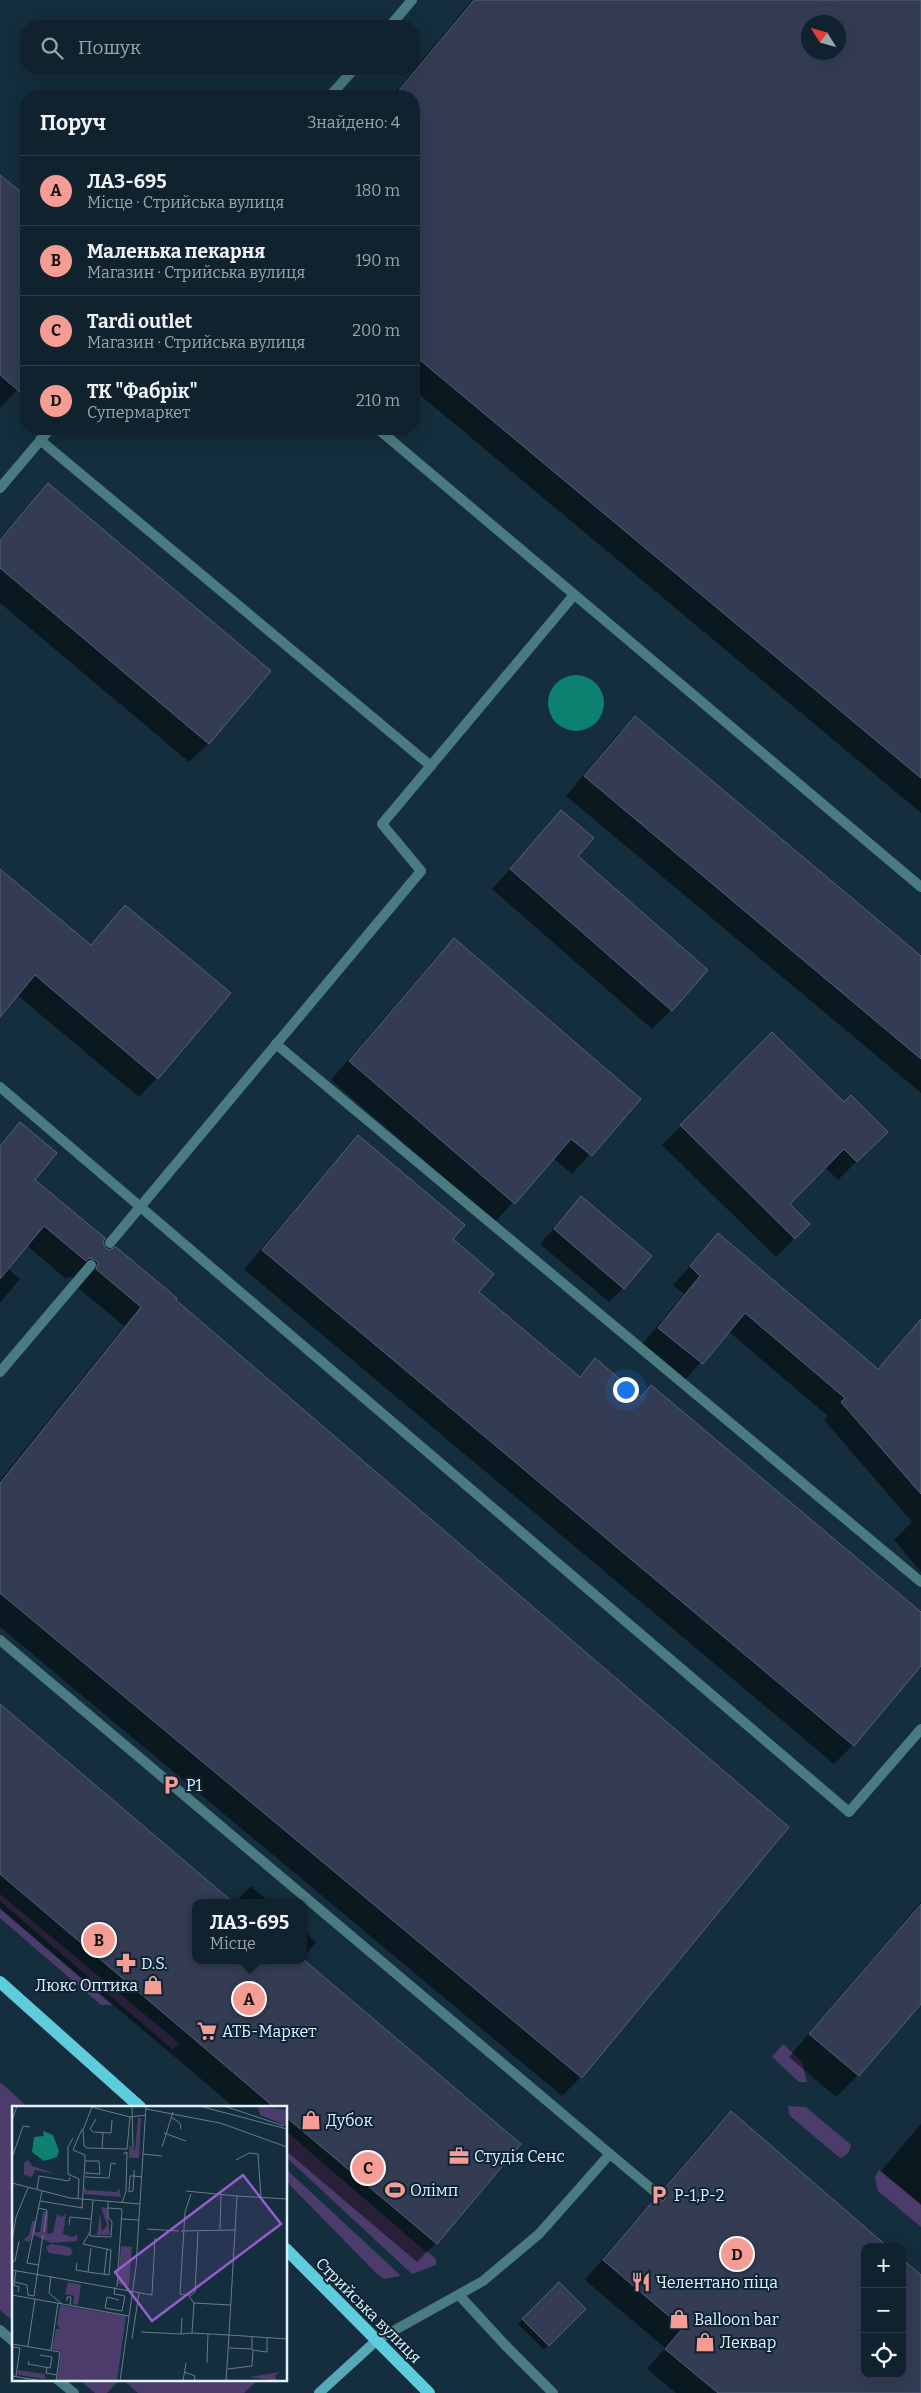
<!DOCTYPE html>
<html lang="uk">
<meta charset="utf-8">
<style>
body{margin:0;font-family:Bitter,serif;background:#182a36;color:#f1f3f6}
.controls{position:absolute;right:15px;bottom:15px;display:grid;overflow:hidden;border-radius:10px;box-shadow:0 5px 20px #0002}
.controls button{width:45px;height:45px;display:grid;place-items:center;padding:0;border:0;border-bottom:1px solid #2f3f4a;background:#0f222e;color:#f1f3f6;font:25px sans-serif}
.compass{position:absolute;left:801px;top:15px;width:45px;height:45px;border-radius:50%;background:#0f222e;box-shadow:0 5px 20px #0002;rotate:307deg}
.you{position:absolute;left:625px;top:1389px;width:18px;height:18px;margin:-12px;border:4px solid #fff;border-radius:50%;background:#1a73e8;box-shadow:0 0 0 8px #1a73e833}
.badge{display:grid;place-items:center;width:32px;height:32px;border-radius:50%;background:#f59c94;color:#111;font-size:16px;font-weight:700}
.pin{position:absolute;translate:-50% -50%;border:2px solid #fff;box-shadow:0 1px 5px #0006}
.popup{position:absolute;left:192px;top:1899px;width:115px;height:65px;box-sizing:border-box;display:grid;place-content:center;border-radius:10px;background:#0f222e;filter:drop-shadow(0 1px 4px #0005);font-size:16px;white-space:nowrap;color:#9ba4aa}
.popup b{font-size:19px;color:#f1f3f6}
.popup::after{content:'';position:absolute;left:50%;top:100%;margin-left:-10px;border:10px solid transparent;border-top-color:#0f222e}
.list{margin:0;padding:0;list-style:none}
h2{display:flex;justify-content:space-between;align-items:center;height:65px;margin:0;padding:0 20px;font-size:21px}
h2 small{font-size:16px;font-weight:400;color:#9ba4aa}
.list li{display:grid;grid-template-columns:32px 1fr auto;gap:15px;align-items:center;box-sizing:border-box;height:70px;padding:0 20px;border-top:1px solid #2f3f4a}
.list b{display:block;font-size:19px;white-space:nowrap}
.list p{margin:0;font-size:16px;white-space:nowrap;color:#9ba4aa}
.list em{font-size:16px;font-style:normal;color:#9ba4aa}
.icon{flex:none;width:28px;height:28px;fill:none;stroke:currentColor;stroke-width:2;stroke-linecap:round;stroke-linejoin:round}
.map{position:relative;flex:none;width:921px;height:2393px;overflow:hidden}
.search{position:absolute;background:#0f222e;box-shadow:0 5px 20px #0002;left:20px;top:20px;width:400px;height:55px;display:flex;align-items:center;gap:12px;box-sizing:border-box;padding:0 18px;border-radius:20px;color:#9ba4aa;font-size:19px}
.panel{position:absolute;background:#0f222e;box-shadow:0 5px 20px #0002;left:20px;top:90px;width:400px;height:345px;border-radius:20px}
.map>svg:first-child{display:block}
.green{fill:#4b3c6c}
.water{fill:#0d816f}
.shadow{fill:#0007;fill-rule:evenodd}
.building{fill:#333c53;stroke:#57617a;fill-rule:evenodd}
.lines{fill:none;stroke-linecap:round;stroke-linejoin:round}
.lane{stroke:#4a7b83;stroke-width:10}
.secondary{stroke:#56a9b5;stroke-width:10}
.primary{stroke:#5eccdc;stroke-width:12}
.labels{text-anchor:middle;stroke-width:4;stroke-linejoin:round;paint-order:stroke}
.poi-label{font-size:16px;fill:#e3f2fc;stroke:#0a2433;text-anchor:start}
.street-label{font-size:16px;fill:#e3f2fc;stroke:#0a2433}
.inset-road{fill:none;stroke:#677c89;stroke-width:1}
.view{fill:#955ece;fill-opacity:0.15;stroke:#955ece;stroke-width:2.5}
.inset-edge{fill:none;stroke:#e3f2fc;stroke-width:2.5}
</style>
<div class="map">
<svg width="921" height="2393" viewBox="0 0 921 2393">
<rect width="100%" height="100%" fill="#142e3d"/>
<g class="green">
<path d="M 0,1894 L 179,2043 L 173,2050 L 0,1901 Z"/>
<path d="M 0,1908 L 112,2005 L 101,2005 L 0,1918 Z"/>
<path d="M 783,2044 L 802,2062 L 807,2082 L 799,2082 L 772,2057 Z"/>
<path d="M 0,2082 L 28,2107 L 14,2107 L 14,2322 L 0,2310 Z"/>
<path d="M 788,2106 L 806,2107 L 851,2145 C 850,2151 846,2157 840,2158 L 789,2115 Z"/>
<path d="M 286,2131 L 425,2251 C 431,2254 438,2257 436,2265 L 412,2274 L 286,2157 Z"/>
<path d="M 286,2169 L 399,2274 L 400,2276 L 384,2279 L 377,2274 L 286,2181 Z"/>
<path d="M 878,2171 L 880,2171 L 921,2204 L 921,2227 L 878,2191 L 875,2178 Z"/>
<path d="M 79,2379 L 120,2379 L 107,2393 L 95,2393 Z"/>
<path d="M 122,2379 L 259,2379 L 244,2393 L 138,2393 Z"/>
</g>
<circle class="water" cx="576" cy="703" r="28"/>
<g class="shadow">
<path d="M 472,0 L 921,0 L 921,813 L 414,390 L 414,96 L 392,96 ZM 808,22 L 838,22 L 838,52 L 808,52 Z"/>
<path d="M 0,176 L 26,198 L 26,381 L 0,408 Z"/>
<path d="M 48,485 L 269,671 L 208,744 L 189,762 L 0,603 L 0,538 Z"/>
<path d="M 635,718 L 921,958 L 921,1093 L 566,796 L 616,736 Z"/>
<path d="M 562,812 L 576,856 L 671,1010 L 652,1029 L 492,889 Z"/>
<path d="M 0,870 L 90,946 L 126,907 L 229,993 L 157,1078 L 139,1097 L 17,995 L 0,1015 Z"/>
<path d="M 454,940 L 639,1099 L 572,1174 L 553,1158 L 495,1222 L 331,1080 L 435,959 Z"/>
<path d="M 772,1034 L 844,1104 L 886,1132 L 838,1180 L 825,1167 L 788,1204 L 808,1224 L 776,1257 L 662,1145 Z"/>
<path d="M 20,1124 L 33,1180 L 102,1242 L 104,1249 L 174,1300 L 787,1827 L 581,2077 L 562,2096 L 0,1627 L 0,1480 L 124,1326 L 78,1288 L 79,1282 L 76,1278 L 69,1277 L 66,1279 L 26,1245 L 7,1268 L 20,1279 L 0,1303 L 0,1145 Z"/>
<path d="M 358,1137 L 451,1239 L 477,1292 L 578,1377 L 595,1360 L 640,1398 L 921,1613 L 921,1664 L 853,1745 L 834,1764 L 244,1269 L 340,1156 Z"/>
<path d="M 581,1198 L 623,1288 L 609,1302 L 540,1244 Z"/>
<path d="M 718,1235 L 877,1369 L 913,1330 L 921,1336 L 921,1572 L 894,1540 L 912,1522 L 824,1420 L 828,1416 L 728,1331 L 684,1381 L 641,1346 L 684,1294 L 673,1285 Z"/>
<path d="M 0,1706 L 195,1903 L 195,1960 L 520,2144 L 436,2243 L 417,2262 L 286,2151 L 286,2107 L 234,2107 L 0,1909 Z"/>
<path d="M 251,1886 L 270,1903 L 234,1903 Z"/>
<path d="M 921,1902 L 921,2002 L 858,2075 L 836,2097 L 789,2057 Z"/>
<path d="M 303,1930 L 316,1942 L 303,1958 Z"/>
<path d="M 731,2112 L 865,2247 L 865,2374 L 902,2374 L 921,2277 L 921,2393 L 676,2393 L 647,2369 L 665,2348 L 585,2280 L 712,2131 Z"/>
<path d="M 921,2124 L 921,2205 L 881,2171 Z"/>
<path d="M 559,2284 L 585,2309 L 544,2350 L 518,2324 Z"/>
</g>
<g class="building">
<path d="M 474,0 L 921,0 L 921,778 L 414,355 L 414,96 L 394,96 ZM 808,22 L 838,22 L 838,52 L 808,52 Z"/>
<path d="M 0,175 L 26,196 L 26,397 L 0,375 Z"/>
<path d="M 48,483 L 271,671 L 209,744 L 0,568 L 0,540 Z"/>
<path d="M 635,716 L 921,956 L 921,1059 L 584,776 Z"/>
<path d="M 561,810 L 594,838 L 578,856 L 708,970 L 672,1011 L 510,869 Z"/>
<path d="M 0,869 L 91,945 L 125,905 L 231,993 L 158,1079 L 35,975 L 0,1017 Z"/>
<path d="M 454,938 L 641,1099 L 592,1156 L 571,1139 L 515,1204 L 349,1061 Z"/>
<path d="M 772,1032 L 844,1102 L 851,1095 L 888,1132 L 857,1162 L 844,1149 L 790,1204 L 810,1224 L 795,1239 L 680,1125 Z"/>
<path d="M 20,1122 L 57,1153 L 35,1180 L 105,1238 L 103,1242 L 105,1248 L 109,1250 L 116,1247 L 177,1298 L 176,1300 L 789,1827 L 582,2078 L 0,1593 L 0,1483 L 141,1307 L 96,1269 L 98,1263 L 95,1260 L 89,1258 L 86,1261 L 44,1226 L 0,1279 L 0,1146 Z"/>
<path d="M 358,1135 L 465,1225 L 453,1239 L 494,1274 L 479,1292 L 580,1377 L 595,1358 L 641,1397 L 651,1385 L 921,1612 L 921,1666 L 854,1746 L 262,1250 Z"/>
<path d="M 581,1196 L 652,1256 L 624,1289 L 554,1229 Z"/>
<path d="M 718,1233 L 878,1369 L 921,1319 L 921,1494 L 841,1402 L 845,1398 L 745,1313 L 703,1364 L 658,1328 L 700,1276 L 690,1266 Z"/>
<path d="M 0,1704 L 234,1903 L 195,1903 L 195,1960 L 304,1960 L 521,2144 L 437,2244 L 286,2117 L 286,2107 L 274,2107 L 0,1874 Z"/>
<path d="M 921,1904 L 921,2004 L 859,2076 L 809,2034 Z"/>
<path d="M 731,2111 L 888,2247 L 865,2247 L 865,2374 L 902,2374 L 902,2259 L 921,2275 L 921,2393 L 718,2393 L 665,2349 L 683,2328 L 603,2260 L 654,2200 L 658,2202 L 664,2200 L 666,2196 L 663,2190 Z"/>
<path d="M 559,2282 L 586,2309 L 549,2346 L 522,2319 Z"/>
</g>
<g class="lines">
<g class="lane">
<path d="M 390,26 L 412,0"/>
<path d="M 330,96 L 354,69"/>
<path d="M 378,429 L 921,887"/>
<path d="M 40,440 L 431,766"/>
<path d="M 0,488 L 50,429"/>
<path d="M 276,1044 L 921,1582"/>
<path d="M 0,1087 L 849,1812 L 921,1729"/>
<path d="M 110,1243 L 421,871 L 382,824 L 574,595"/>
<path d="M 0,1372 L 91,1265"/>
<path d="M 0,1640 L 610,2154 L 539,2234 L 483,2281 L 377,2340"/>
<path d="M 610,2154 L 659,2195"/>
<path d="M 459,2295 L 507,2347 L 553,2393"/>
<path d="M 0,2330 L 14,2342"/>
<path d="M 57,2379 L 74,2393"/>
</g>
<path class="secondary" d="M 319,2393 L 377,2340"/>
<g class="primary">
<path d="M 0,1982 L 140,2107"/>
<path d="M 286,2249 L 429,2393"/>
</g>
</g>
<defs>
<symbol id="parking-bare" viewBox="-9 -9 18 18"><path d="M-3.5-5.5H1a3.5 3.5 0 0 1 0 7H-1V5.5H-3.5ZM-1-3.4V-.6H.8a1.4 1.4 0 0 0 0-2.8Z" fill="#f59c94" stroke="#0a2433" stroke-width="2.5" paint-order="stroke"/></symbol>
<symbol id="pharmacy-bare" viewBox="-9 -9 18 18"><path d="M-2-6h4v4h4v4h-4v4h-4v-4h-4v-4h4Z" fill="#f59c94" stroke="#0a2433" stroke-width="2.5" paint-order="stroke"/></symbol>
<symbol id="shop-bare" viewBox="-9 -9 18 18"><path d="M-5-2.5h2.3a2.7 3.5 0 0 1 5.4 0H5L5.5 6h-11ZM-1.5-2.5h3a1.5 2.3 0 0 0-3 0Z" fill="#f59c94" stroke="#0a2433" stroke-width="2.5" paint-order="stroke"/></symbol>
<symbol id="supermarket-bare" viewBox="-9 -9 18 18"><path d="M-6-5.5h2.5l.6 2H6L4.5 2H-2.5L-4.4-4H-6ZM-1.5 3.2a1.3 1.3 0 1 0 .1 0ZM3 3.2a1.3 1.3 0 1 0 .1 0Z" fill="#f59c94" stroke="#0a2433" stroke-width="2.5" paint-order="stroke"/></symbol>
<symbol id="office-bare" viewBox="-9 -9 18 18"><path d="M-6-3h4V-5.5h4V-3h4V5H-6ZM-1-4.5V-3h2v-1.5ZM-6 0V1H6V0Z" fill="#f59c94" stroke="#0a2433" stroke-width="2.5" paint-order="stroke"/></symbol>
<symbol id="stadium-bare" viewBox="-9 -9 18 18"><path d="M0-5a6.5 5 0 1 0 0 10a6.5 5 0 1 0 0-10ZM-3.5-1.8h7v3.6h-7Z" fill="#f59c94" stroke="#0a2433" stroke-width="2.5" paint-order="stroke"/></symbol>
<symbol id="restaurant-bare" viewBox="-9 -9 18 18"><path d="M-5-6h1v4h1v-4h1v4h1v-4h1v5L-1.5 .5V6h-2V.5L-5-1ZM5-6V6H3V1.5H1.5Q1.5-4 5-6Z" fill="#f59c94" stroke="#0a2433" stroke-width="2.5" paint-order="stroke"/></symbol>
</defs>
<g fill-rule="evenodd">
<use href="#parking-bare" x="157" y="1771" width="28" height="28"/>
<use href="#pharmacy-bare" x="112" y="1949" width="28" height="28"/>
<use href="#shop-bare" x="139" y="1971" width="28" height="28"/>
<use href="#supermarket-bare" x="193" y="2017" width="28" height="28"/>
<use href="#shop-bare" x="297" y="2106" width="28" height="28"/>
<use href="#office-bare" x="445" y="2142" width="28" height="28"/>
<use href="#stadium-bare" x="381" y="2176" width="28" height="28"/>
<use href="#parking-bare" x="645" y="2181" width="28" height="28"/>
<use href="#restaurant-bare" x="627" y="2268" width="28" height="28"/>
<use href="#shop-bare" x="665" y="2305" width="28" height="28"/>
<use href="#shop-bare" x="691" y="2328" width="28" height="28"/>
</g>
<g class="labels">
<g class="poi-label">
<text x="186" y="1791">P1</text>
<text x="141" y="1969">D.S.</text>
<text x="138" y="1991" text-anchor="end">Люкс Оптика</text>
<text x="222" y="2037">АТБ-Маркет</text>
<text x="326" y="2126">Дубок</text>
<text x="474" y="2162">Студія Сенс</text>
<text x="410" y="2196">Олімп</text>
<text x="674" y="2201">P-1,P-2</text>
<text x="656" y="2288">Челентано піца</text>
<text x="694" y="2325">Balloon bar</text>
<text x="720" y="2348">Леквар</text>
</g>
<g class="street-label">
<text transform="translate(369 2310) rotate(45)" y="6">Стрийська вулиця</text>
</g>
</g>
<g transform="translate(12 2106)">
<rect width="275" height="275" fill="#142e3d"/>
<path d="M 246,0 L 275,4 L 275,20 L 248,9 ZM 126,12 L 129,12 L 127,52 L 117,52 L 117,39 L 123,44 ZM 16,54 L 20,60 L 44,68 L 23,64 L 20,71 L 12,69 L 12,57 ZM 72,81 L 75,84 L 105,86 L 107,82 L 109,91 L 72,88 ZM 89,101 L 95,102 L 98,129 L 85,129 L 88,107 L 90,125 L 95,120 ZM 31,105 L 36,106 L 35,128 L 41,127 L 45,108 L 50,111 L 54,108 L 51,128 L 60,131 L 65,129 L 65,135 L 39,137 L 22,129 L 17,136 L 11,134 L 17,129 L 20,115 L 24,115 L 23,126 L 28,126 ZM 39,138 L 58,141 L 61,147 L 56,150 L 37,147 L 34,141 ZM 109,140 L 120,141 L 117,180 L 106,178 ZM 56,176 L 69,179 L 66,199 L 61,198 L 62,190 L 53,188 ZM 48,199 L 114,210 L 105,275 L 45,274 L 49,245 L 40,243 L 44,223 L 48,223 L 45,218 ZM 6,264 L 33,268 L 33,273 L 6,269 ZM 268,266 L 263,270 L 265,275 L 237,271 Z" fill="#4b3c6c"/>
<path d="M 31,25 L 41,29 L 47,45 L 45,51 L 32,55 L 20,46 L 22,31 L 32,30 Z" fill="#0d816f"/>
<path class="inset-road" d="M 75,0 L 118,11 L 134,9M 120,0 L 121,42M 187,0 L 275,23M 212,0 L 272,20M 80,1 L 71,24 L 72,40 L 75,42 L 115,43 L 118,11M 134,3 L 208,17 L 275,41M 159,11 L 168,17 L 169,23M 84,13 L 78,23 L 81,26 L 99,27 L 100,14M 0,15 L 5,0M 70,23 L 61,44 L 73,49 L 73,55M 152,27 L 174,35M 61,32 L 56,41 L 56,68 L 67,73 L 66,93M 150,41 L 161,6M 90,43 L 91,27M 131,48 L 150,50M 0,52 L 11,20 L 18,21M 224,54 L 237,47 L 246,48 L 249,91M 122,64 L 122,70 L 121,85 L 117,86 L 118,70 L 122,70 L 130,71M 73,71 L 97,72 L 99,57 L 104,58M 0,77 L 58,92 L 128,98M 25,83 L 27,70 L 57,75 L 58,71M 174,85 L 225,90 L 217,229 L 275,233M 179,88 L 173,106 L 168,188 L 176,189 L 182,197M 225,90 L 275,93M 28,95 L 71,102M 110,97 L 114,85 L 115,46 L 111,48M 26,102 L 35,104 L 32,126M 70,102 L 73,55 L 87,55 L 88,68 L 73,67M 96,102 L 110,103 L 105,181M 109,113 L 127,114M 57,119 L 58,111 L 79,113M 135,123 L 167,125M 208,123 L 209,89M 169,125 L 223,124M 78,126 L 78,130 L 99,131 L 100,116 L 96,111 L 96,96M 0,135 L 4,111 L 16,82M 79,142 L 76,166 L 97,169 L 99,144 L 71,138 L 78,126 L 81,95M 0,155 L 3,155 L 7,135M 65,157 L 64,164 L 76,166M 27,159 L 15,157 L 30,85M 0,164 L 140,189 L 143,132M 4,164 L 2,179 L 7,181 L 6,186M 92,169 L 95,143M 39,170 L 37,187 L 50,198M 3,176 L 15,179 L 16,189 L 22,190 L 31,129M 0,189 L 117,210M 178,190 L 183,186 L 186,126M 55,195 L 55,191 L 59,191 L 58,199M 93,202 L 110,205 L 113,190 L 102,188 L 103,181M 93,202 L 95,191 L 107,194M 129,226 L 169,228 L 170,212M 180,227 L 217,229 L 214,275M 169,228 L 180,227 L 182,197 L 219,199M 120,233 L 127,187M 0,238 L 48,246 L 44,275M 16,240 L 23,193M 0,241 L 8,242 L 4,270M 217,242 L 240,243 L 240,231M 39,244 L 46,197M 240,244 L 255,246 L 255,231M 17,255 L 16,258 L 38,262 L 40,251 L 28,249M 195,257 L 196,228M 35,261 L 34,267 L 45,269M 216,263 L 240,260 L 241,245M 172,266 L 183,270 L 182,275M 0,270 L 31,275M 108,275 L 124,161 L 134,0M 171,275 L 174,257"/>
<path class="view" d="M 231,69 L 269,118 L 140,215 L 103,166 Z"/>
<rect width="275" height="275" class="inset-edge"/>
</g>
</svg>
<div class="controls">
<button>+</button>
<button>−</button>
<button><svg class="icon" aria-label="locate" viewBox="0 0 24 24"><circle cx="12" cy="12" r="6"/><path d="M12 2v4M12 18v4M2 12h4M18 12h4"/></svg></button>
</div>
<svg class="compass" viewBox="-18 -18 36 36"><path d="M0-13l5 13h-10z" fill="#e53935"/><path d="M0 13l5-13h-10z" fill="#9ba4aa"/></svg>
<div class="you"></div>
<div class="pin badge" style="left:249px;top:1999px">A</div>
<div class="popup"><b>ЛАЗ-695</b>Місце</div>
<div class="pin badge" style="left:99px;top:1940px">B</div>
<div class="pin badge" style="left:368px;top:2168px">C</div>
<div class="pin badge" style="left:737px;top:2254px">D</div>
<div class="search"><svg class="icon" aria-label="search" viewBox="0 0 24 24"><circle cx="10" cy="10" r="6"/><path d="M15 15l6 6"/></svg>Пошук</div>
<section class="panel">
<h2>Поруч<small>Знайдено: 4</small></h2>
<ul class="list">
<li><span class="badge">A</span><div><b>ЛАЗ-695</b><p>Місце · Стрийська вулиця</p></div><em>180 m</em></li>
<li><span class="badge">B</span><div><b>Маленька пекарня</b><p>Магазин · Стрийська вулиця</p></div><em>190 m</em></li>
<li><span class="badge">C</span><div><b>Tardi outlet</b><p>Магазин · Стрийська вулиця</p></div><em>200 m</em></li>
<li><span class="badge">D</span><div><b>ТК &quot;Фабрік&quot;</b><p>Супермаркет</p></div><em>210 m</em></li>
</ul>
</section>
</div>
